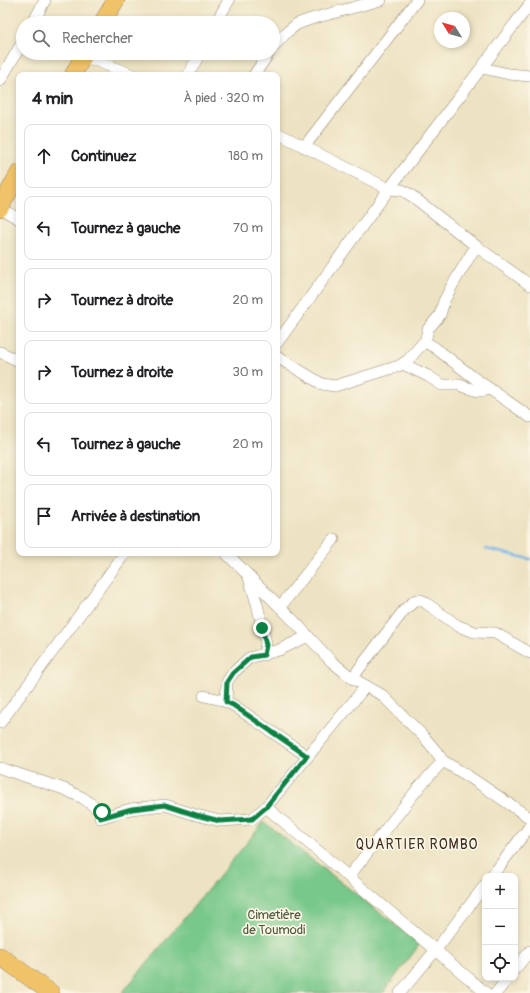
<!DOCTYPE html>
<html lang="fr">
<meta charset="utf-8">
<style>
body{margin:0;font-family:Pangolin,sans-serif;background:#f6f6f6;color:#202124}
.controls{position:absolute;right:12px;bottom:12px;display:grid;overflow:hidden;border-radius:8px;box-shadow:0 2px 6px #0003}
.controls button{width:36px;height:36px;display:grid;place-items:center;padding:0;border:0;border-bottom:1px solid #e0e0e0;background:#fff;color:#202124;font:20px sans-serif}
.compass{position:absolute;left:434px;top:12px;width:36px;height:36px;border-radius:50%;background:#fff;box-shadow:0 2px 6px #0003;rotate:307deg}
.stop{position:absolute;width:12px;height:12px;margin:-9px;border:3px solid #0b8043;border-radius:50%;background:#fff}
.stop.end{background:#0b8043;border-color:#fff;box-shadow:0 1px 4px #0008}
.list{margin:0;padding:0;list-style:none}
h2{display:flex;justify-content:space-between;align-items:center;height:52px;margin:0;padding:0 16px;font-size:17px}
h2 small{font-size:13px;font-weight:400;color:#757577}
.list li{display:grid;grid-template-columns:26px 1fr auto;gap:12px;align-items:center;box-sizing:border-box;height:64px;margin:0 8px 8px;padding:0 8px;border:1px solid #e0e0e0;border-radius:8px}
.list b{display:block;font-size:15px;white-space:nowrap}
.list em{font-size:13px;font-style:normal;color:#757577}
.icon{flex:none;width:22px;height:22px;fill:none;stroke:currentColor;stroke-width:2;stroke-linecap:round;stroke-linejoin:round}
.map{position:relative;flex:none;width:530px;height:993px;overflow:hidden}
.search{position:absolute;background:#fff;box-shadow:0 2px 6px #0003;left:16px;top:16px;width:264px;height:44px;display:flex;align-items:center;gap:10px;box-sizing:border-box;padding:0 14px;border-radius:22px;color:#757577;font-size:15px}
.panel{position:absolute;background:#fff;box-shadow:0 2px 6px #0003;left:16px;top:72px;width:264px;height:484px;border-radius:8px}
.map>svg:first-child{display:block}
.green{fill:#78c88a;stroke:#5a7954}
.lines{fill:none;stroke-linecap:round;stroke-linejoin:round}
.stream{stroke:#73b4e7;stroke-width:2.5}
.minor-casing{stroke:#948670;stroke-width:12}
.primary-casing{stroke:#948670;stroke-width:18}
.minor{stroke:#fff;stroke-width:11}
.primary{stroke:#f1c369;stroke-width:17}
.route{stroke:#0b8043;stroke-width:5}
.labels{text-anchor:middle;stroke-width:3.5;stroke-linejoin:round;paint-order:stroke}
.park-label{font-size:13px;fill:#4d593e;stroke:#fcf5e5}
.neighbourhood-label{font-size:14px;letter-spacing:1px;fill:#3b2a1e;stroke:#fcf5e5}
</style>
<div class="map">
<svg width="530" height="993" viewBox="0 0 530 993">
<rect width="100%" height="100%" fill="#fcf5e5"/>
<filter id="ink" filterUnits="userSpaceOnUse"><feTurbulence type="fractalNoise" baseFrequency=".025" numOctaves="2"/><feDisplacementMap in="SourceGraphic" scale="8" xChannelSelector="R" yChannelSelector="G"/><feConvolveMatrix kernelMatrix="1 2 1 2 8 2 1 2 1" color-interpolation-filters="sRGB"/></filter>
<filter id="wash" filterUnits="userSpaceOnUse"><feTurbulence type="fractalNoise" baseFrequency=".012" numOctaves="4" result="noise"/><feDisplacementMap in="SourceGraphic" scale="16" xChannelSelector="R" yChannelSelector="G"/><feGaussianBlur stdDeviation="0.9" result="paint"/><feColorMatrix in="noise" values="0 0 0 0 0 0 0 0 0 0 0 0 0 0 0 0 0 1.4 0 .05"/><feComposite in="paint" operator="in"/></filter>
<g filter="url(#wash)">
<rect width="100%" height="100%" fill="#ede3c2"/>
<path class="green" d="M 264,822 L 420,944 L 383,993 L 122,993 Z"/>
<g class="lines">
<path class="stream" d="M 486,549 L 530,559"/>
</g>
</g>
<g filter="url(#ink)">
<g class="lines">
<defs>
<g id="minor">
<path d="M 33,23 L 45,0"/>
<path d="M 216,23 L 229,0"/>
<path d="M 273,47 L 287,32 L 297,24 L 311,19 L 381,0"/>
<path d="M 84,56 L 133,75"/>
<path d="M 482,68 L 509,74 L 530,76"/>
<path d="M 188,75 L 200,53"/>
<path d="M 254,75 L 269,53"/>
<path d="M 0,81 L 23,41"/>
<path d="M 277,133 L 389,189 L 402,190 L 412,196 L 476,246 L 530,285"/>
<path d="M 304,147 L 417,0"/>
<path d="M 0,208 L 19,219"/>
<path d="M 425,342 L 434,347 L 477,380 L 530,417"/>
<path d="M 277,343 L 389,189 L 530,4"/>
<path d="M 0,352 L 19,361"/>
<path d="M 277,357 L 322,384 L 335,386 L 399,366 L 408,360 L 423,343 L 425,342 L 428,329 L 440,315 L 444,301 L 453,284 L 476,246"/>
<path d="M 403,364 L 428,376 L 442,385 L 459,385 L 478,391 L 483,391 L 490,389"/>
<path d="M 226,553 L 294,621 L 331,661 L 352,678 L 382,695 L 424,737 L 435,750 L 443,761 L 468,776 L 530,818"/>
<path d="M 249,578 L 257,604 L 266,643 L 264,655"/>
<path d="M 280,607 L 334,539"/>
<path d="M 352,678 L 405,609 L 416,600 L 421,600 L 426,603 L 458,626 L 475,632 L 495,633 L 530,653"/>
<path d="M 204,696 L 222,700 L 233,705 L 307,756"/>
<path d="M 226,702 L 227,682 L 233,673 L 249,658 L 279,650 L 308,636"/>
<path d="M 0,723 L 125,553"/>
<path d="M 0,768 L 64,789 L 83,798 L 102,812 L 100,818 L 131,809 L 165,805 L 196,815 L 220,821 L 252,819 L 266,807 L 366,686"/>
<path d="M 266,807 L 486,993"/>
<path d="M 349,876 L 420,786 L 443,761"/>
<path d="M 492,876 L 530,826"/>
<path d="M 515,969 L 530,951"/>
<path d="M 400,993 L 435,951 L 485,885"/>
<path d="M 496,993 L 508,978"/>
</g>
<g id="primary">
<path d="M 102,23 L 116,0"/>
<path d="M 73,75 L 85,53"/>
<path d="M 0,208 L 19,173"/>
<path d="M 0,956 L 51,993"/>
</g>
</defs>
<use href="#minor" class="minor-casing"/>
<use href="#primary" class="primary-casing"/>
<use href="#minor" class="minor"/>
<use href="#primary" class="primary"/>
</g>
</g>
<g class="lines" filter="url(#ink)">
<path class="route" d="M 102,812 L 100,818 L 132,809 L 165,805 L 196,815 L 220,821 L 252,819 L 266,807 L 307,756 L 233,705 L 226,702 L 227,682 L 233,673 L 251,657 L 264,655 L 266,645 L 262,628"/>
</g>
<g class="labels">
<g class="park-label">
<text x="274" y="919">Cimetière<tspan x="274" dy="15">de Toumodi</tspan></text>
</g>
<g class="neighbourhood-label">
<text x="417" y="849">QUARTIER ROMBO</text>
</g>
</g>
</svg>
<div class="controls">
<button>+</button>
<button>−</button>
<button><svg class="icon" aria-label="locate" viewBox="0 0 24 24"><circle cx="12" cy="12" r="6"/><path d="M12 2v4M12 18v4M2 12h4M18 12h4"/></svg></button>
</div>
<svg class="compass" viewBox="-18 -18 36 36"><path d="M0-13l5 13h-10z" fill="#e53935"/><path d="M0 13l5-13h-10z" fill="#757577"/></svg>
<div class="stop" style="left:102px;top:812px"></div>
<div class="stop end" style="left:262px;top:628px"></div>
<div class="search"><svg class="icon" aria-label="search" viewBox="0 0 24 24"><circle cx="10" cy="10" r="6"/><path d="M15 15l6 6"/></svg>Rechercher</div>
<section class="panel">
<h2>4 min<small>À pied · 320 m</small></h2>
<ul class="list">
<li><svg class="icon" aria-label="ahead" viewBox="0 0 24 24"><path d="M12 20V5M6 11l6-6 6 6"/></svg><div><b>Continuez</b></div><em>180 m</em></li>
<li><svg class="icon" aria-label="left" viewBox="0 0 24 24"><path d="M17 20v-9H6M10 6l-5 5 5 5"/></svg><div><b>Tournez à gauche</b></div><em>70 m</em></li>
<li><svg class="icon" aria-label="right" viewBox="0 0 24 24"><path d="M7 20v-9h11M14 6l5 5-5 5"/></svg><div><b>Tournez à droite</b></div><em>20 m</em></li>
<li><svg class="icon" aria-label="right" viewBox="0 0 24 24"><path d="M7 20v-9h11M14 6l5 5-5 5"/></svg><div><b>Tournez à droite</b></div><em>30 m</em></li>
<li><svg class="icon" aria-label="left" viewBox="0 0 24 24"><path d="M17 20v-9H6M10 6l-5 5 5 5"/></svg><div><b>Tournez à gauche</b></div><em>20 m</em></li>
<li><svg class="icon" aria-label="arrive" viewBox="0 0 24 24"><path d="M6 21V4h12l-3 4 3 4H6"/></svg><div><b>Arrivée à destination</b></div></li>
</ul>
</section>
</div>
